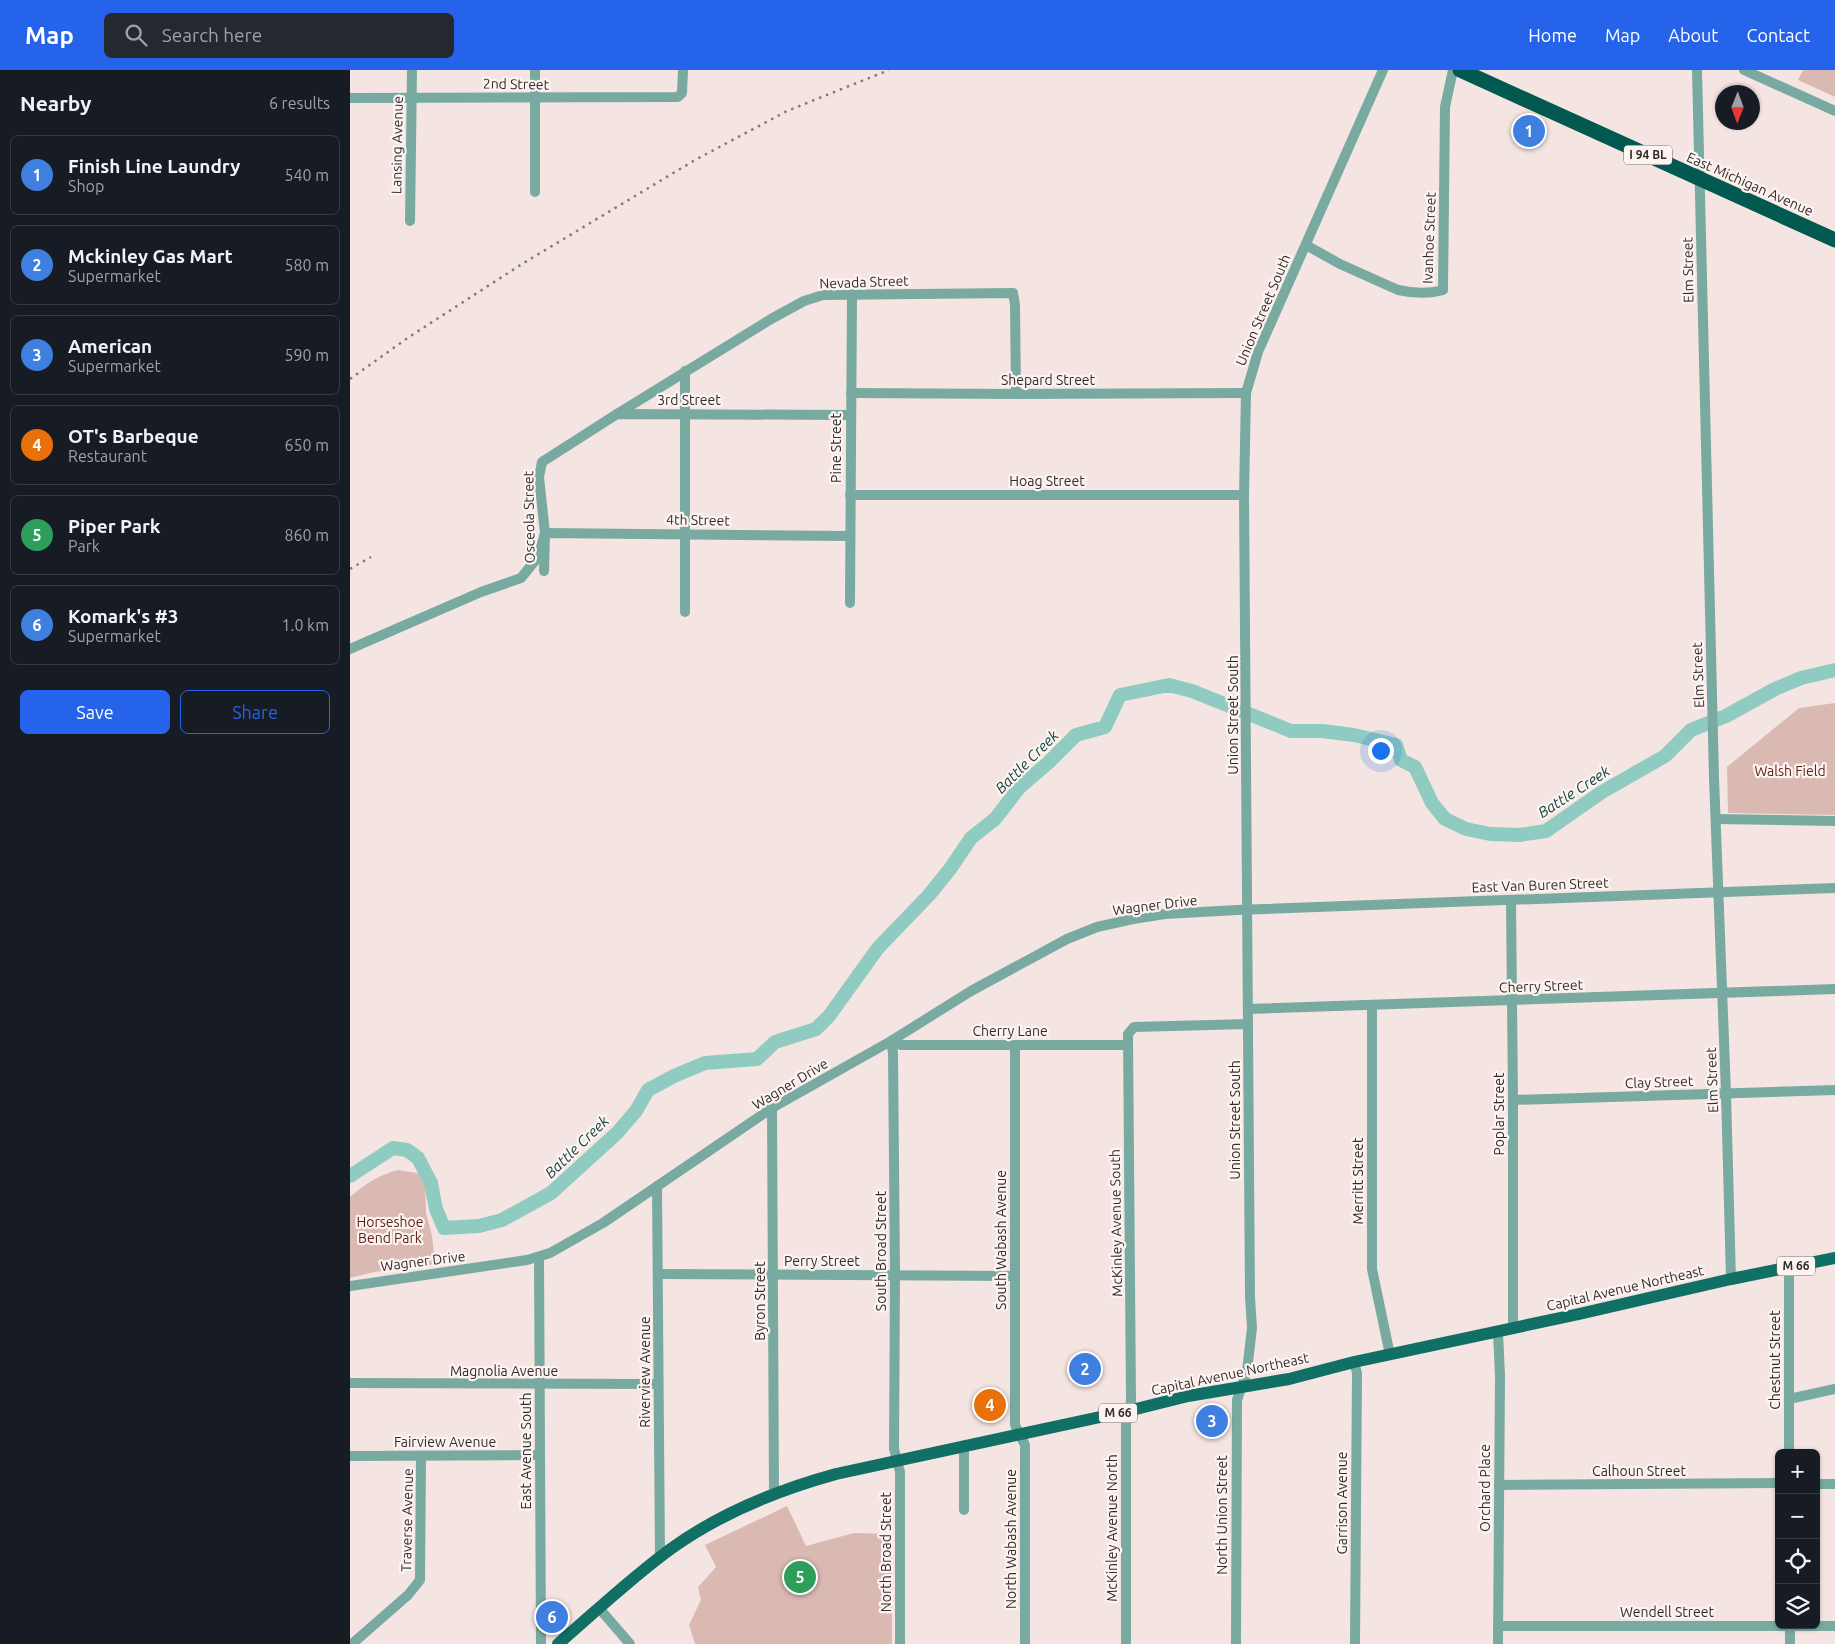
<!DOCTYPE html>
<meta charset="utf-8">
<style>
body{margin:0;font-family:Ubuntu,sans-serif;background:#242831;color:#f1f3f6}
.controls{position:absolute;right:15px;bottom:15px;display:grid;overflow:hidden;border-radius:8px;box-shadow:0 1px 4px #0004}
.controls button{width:45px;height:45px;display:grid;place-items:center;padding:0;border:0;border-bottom:1px solid #363941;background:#171b24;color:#f1f3f6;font:25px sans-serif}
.compass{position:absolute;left:1365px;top:15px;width:45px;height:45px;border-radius:50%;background:#171b24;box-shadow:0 1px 4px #0004;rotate:181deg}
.you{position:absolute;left:1030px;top:680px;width:18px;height:18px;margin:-12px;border:4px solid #fff;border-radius:50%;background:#1a73e8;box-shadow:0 0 0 8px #1a73e833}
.badge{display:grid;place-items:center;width:32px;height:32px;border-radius:50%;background:#2563eb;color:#fff;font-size:16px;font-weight:700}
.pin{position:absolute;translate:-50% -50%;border:2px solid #fff;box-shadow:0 1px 5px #0006}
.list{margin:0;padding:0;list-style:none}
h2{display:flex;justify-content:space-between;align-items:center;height:65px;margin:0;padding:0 20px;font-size:21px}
h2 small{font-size:16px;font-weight:400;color:#9ea1a6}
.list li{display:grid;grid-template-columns:32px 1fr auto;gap:15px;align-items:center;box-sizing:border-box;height:80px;margin:0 10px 10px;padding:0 10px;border:1px solid #363941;border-radius:8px}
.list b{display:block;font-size:19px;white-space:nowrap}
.list p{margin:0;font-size:16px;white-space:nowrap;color:#9ea1a6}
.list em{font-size:16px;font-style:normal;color:#9ea1a6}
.actions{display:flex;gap:10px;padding:15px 20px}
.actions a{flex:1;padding:11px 0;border:1px solid #2563eb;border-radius:8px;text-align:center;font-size:18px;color:#2563eb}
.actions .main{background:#2563eb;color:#fff}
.icon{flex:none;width:28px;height:28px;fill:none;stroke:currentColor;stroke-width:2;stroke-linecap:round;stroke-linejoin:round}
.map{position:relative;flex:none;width:1485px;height:1574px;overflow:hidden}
header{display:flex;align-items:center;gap:30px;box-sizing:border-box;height:70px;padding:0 25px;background:#2563eb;color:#fff}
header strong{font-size:24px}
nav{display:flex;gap:28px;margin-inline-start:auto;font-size:18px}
.search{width:350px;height:45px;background:#242831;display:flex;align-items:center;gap:12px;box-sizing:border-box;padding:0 18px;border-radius:8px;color:#9ea1a6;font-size:19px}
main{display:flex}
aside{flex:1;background:#171b24}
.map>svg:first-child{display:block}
.green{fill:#dab9b3}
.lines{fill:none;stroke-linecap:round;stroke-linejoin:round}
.river{stroke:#8fcbc0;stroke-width:14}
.minor{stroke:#78aaa1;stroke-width:10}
.major{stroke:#117065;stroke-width:12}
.highway{stroke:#01594f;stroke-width:15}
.rail{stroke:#857a78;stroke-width:2.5;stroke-dasharray:2.5 5;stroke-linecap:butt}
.labels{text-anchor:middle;stroke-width:4.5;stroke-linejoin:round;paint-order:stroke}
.shield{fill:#fdf4f2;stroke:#6f6867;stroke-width:1}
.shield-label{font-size:12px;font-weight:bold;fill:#322c2b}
.street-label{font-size:14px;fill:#322c2b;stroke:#fdf4f2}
.park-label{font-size:14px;fill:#5d1f17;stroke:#fdf4f2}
.water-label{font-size:15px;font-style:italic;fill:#10453e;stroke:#fdf4f2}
</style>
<header>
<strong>Map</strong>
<div class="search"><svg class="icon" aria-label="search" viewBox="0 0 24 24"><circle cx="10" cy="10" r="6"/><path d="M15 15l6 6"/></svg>Search here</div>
<nav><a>Home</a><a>Map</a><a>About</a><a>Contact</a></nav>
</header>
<main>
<aside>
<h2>Nearby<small>6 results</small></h2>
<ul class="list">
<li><span class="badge" style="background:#3f7fe0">1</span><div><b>Finish Line Laundry</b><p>Shop</p></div><em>540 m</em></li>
<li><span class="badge" style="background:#3f7fe0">2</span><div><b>Mckinley Gas Mart</b><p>Supermarket</p></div><em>580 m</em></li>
<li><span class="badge" style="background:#3f7fe0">3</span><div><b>American</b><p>Supermarket</p></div><em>590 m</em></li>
<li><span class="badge" style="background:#e8710a">4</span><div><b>OT's Barbeque</b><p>Restaurant</p></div><em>650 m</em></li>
<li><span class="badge" style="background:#2e9e5b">5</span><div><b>Piper Park</b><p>Park</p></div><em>860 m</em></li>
<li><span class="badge" style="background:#3f7fe0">6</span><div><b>Komark's #3</b><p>Supermarket</p></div><em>1.0 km</em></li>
</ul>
<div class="actions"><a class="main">Save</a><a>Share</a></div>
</aside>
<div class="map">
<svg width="1485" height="1574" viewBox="0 0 1485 1574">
<rect width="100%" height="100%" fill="#f5e5e2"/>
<g class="green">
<path d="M 1453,0 L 1485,0 L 1485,27 L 1448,10 Z"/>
<path d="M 1485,633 L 1485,745 L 1378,743 L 1377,697 L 1449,638 Z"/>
<path d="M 48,1100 L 67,1103 L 75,1109 L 76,1143 L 82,1166 L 85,1194 L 24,1202 L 0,1208 L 0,1127 C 15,1114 29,1105 48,1100 Z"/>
<path d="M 437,1436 L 456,1476 L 504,1463 L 542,1464 L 542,1574 L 345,1574 L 339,1555 L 351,1530 L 348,1517 L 366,1497 L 355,1475 Z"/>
</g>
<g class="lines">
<path class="river" d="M 0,1106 L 43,1078 L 57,1080 L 68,1088 L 81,1113 L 86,1139 L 94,1158 L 129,1156 L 152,1150 L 201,1123 L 267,1063 L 286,1041 L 298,1020 L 324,1006 L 355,993 L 407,989 L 425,972 L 466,959 L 479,946 L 528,878 L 579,825 L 600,799 L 621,768 L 645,749 L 669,718 L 699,692 L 726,665 L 755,657 L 770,625 L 819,615 L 842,621 L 941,661 L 972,661 L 1004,665 L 1046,675 L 1051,690 L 1065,697 L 1082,733 L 1095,749 L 1116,759 L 1140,764 L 1169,765 L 1196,761 L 1252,722 L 1315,686 L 1341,660 L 1376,646 L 1425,619 L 1451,608 L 1485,600"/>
<g class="minor">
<path d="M 1347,0 L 1364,708 L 1376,1023 L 1381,1209"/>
<path d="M 1394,0 L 1485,41"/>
<path d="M 0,28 L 328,27 L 332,23 L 333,0"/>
<path d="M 185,122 L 185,0"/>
<path d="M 60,151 L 62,0"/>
<path d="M 956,175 L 990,194 L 1048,220 C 1062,223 1079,224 1093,220 L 1095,37 L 1103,0"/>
<path d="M 501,323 L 666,324 L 896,323"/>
<path d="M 267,344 L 421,249 L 454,231 L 473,225 L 663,223 L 665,235 L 666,324"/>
<path d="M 500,425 L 894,425"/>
<path d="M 194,501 L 195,463 L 189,407 L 192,392 L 267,344 L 500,345"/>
<path d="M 500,533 L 502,224"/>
<path d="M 335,542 L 335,301"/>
<path d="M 0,579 L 131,522 L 171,508 L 188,487 L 195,463 L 500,466"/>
<path d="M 1366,749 L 1485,751"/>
<path d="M 1161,830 L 1163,1030 L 1163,1259"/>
<path d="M 1022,935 L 1022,1199 L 1040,1285"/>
<path d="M 898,939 L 1485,919"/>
<path d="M 541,971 L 543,983 L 545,1204 L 544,1379 L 550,1402 L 550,1574"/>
<path d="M 541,971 L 551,975 L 778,975"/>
<path d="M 665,976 L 665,1355 L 675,1375 L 675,1574"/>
<path d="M 1163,1030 L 1485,1020"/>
<path d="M 422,1038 L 424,1424"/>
<path d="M 307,1116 L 310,1488"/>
<path d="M 189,1187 L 191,1574"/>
<path d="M 1439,1197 L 1439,1383"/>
<path d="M 308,1204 L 665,1206"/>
<path d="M 0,1216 L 177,1190 L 200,1183 L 253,1153 L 422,1038 L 541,971 L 621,921 L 717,869 L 747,857 L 783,849 L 815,844 L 887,840 L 1485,818"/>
<path d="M 1004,1292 L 1007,1303 L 1005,1574"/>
<path d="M 0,1313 L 308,1314"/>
<path d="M 1439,1329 L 1485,1319"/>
<path d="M 0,1386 L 189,1385"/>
<path d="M 1466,1414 L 1485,1414"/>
<path d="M 1149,1415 L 1429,1413"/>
<path d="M 614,1440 L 614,1377"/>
<path d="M 249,1538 L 280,1574"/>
<path d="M 1148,1556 L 1485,1556"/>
<path d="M 2,1574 L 58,1525 L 70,1510 L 71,1386"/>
<path d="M 776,1574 L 776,1352 L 781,1331 L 778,964 L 784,957 L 898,954"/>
<path d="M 886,1574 L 887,1330 L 897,1301 L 902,1258 L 900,1227 L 894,425 L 896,323 L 908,282 L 1033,0"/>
<path d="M 1148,1574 L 1150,1306 L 1148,1262"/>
<path d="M 1440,1574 L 1440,1555"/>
</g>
<path class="major" d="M 208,1574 C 245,1542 282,1507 322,1478 C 371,1443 428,1420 486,1404 L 778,1341 L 838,1326 L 939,1309 L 1004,1292 L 1229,1244 L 1381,1209 L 1485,1188"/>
<path class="highway" d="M 1110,0 L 1485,170"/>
<g class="rail">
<path d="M 0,309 L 59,267 L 172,194 L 345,90 L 437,41 L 539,0"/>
<path d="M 0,499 L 21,487"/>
</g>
</g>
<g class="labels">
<g class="shield">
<rect x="1274" y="75.5" width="48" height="19" rx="4"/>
<rect x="1427" y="1186.5" width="38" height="19" rx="4"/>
<rect x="749" y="1333.5" width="38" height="19" rx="4"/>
</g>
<g class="shield-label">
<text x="1298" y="89">I 94 BL</text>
<text x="1446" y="1200">M 66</text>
<text x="768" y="1347">M 66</text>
</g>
<g class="street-label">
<text transform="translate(166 14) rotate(1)" y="5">2nd Street</text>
<text transform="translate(47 75) rotate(-89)" y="5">Lansing Avenue</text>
<text transform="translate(1400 114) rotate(24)" y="5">East Michigan Avenue</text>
<text transform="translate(1079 168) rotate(-88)" y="5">Ivanhoe Street</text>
<text transform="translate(1338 200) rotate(-91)" y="5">Elm Street</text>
<text transform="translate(514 212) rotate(-2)" y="5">Nevada Street</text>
<text transform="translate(913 240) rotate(-67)" y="5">Union Street South</text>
<text x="698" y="315">Shepard Street</text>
<text x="339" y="335">3rd Street</text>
<text transform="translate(486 378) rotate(-90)" y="5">Pine Street</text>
<text x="697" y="416">Hoag Street</text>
<text transform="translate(179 447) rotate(-91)" y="5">Osceola Street</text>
<text transform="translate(348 450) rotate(1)" y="5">4th Street</text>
<text transform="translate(1348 605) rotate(-92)" y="5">Elm Street</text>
<text transform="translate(883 645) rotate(-90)" y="5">Union Street South</text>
<text transform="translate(1190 815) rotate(-2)" y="5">East Van Buren Street</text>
<text transform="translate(805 835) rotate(-7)" y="5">Wagner Drive</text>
<text transform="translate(1191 916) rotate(-2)" y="5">Cherry Street</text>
<text x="660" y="966">Cherry Lane</text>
<text transform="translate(1362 1010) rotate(-92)" y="5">Elm Street</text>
<text transform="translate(1309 1012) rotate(-2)" y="5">Clay Street</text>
<text transform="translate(440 1014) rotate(-31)" y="5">Wagner Drive</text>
<text transform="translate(1149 1044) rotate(-90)" y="5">Poplar Street</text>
<text transform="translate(885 1050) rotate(-90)" y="5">Union Street South</text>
<text transform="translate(1008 1111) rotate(-90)" y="5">Merritt Street</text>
<text transform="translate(766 1153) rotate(-91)" y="5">McKinley Avenue South</text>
<text transform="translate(651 1170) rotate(-90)" y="5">South Wabash Avenue</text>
<text transform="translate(531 1181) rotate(-90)" y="5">South Broad Street</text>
<text transform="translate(73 1191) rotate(-7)" y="5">Wagner Drive</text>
<text x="472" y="1196">Perry Street</text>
<text transform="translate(1275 1218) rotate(-13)" y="5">Capital Avenue Northeast</text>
<text transform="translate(410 1231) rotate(-90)" y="5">Byron Street</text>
<text transform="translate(1425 1290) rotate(-90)" y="5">Chestnut Street</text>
<text x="154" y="1306">Magnolia Avenue</text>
<text transform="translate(295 1302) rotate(-90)" y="5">Riverview Avenue</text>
<text transform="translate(880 1304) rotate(-12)" y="5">Capital Avenue Northeast</text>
<text x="95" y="1377">Fairview Avenue</text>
<text transform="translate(176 1381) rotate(-90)" y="5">East Avenue South</text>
<text x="1289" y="1406">Calhoun Street</text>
<text transform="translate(1135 1418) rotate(-90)" y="5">Orchard Place</text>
<text transform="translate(992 1433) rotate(-90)" y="5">Garrison Avenue</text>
<text transform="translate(872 1445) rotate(-90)" y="5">North Union Street</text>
<text transform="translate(57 1450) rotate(-89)" y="5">Traverse Avenue</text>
<text transform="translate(762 1458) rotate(-90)" y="5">McKinley Avenue North</text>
<text transform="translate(661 1469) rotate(-90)" y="5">North Wabash Avenue</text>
<text transform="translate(536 1482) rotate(-90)" y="5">North Broad Street</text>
<text x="1317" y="1547">Wendell Street</text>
</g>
<g class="park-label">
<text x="1440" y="706">Walsh Field</text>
<text x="40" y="1157">Horseshoe<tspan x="40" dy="16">Bend Park</tspan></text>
</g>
<g class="water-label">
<text transform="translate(677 692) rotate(-45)" y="5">Battle Creek</text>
<text transform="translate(1224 722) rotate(-33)" y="5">Battle Creek</text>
<text transform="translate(227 1077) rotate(-44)" y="5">Battle Creek</text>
</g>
</g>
</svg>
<div class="controls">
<button>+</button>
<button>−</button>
<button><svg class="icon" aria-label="locate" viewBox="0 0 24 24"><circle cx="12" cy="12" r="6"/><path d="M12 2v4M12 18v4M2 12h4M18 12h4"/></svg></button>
<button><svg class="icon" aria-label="layers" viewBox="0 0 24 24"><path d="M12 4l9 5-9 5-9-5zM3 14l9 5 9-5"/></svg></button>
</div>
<svg class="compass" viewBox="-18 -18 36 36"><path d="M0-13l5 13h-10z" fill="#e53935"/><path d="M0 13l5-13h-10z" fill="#9ea1a6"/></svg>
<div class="you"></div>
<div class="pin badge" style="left:1179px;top:61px;background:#3f7fe0">1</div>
<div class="pin badge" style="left:735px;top:1299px;background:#3f7fe0">2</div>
<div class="pin badge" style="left:862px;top:1351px;background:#3f7fe0">3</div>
<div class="pin badge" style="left:640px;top:1335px;background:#e8710a">4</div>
<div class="pin badge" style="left:450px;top:1507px;background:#2e9e5b">5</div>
<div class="pin badge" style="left:202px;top:1547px;background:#3f7fe0">6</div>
</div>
</main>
